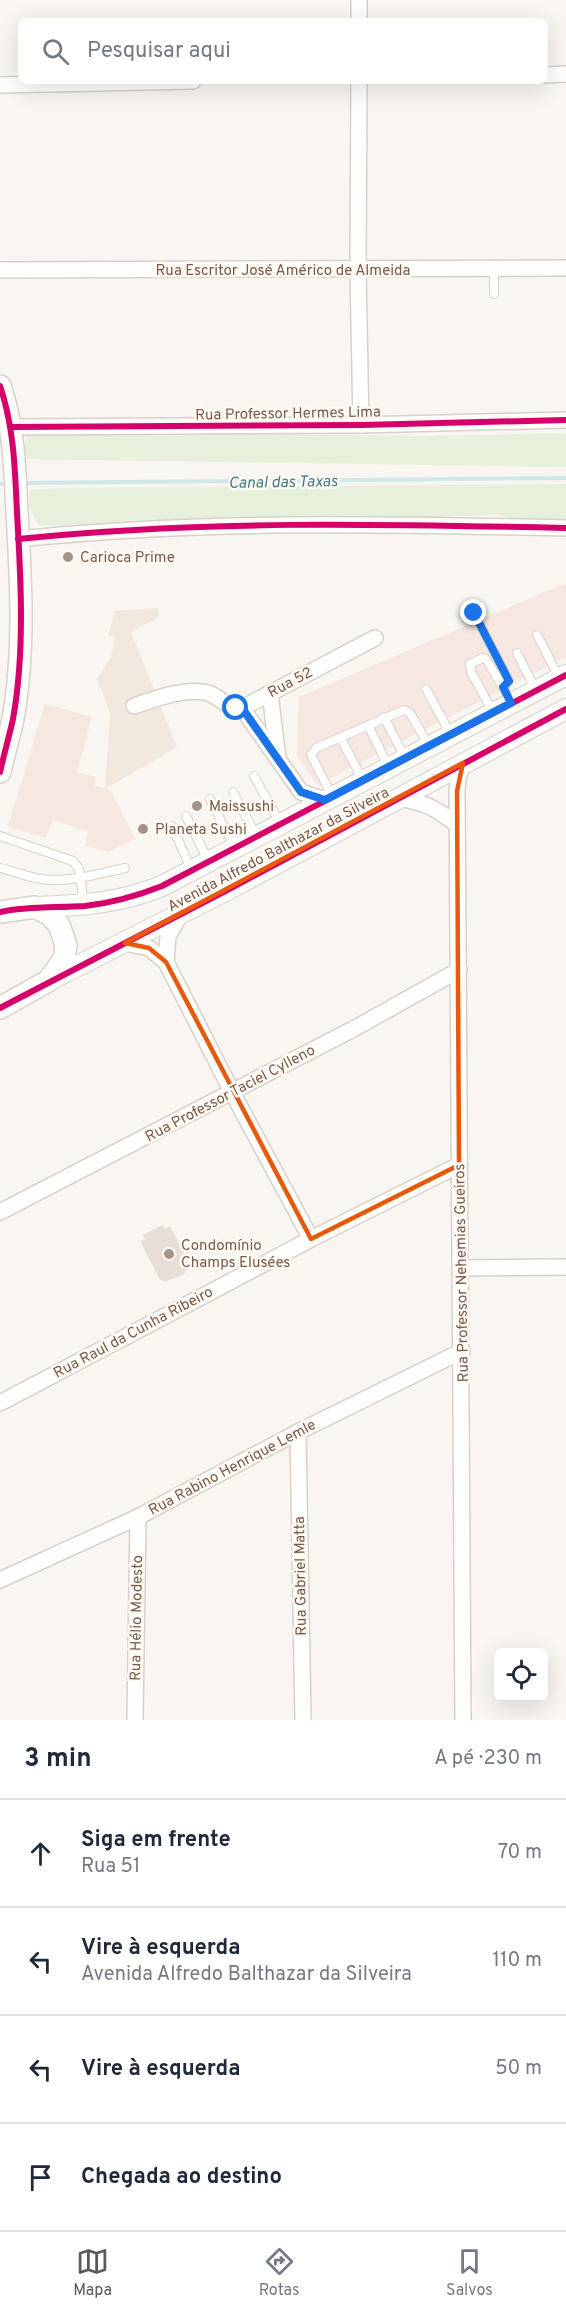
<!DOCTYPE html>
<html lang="pt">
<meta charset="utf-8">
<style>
body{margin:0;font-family:Overpass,sans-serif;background:#f6f6f7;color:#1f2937}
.controls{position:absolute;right:18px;bottom:18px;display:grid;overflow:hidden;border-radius:9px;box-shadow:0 6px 24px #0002}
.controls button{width:54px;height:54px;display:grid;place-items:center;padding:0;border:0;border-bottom:2px solid #e0e1e3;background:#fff;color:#1f2937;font:30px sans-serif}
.stop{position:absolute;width:18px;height:18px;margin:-14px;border:4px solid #1a73e8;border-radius:50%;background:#fff}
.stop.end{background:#1a73e8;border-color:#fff;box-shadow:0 2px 6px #0008}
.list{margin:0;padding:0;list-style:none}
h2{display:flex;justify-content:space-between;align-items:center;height:78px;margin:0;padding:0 24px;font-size:26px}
h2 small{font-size:20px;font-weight:400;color:#747a83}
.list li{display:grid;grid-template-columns:39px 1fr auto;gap:18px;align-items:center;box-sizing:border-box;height:108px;padding:0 24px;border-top:2px solid #e0e1e3}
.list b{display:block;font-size:22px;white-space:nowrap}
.list p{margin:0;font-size:20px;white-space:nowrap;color:#747a83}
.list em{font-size:20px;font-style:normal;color:#747a83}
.icon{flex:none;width:33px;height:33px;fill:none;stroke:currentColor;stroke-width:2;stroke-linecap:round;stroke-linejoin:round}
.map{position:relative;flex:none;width:566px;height:1720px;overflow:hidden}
.search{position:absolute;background:#fff;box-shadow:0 6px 24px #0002;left:18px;right:18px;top:18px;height:66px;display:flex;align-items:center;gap:15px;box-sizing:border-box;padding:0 21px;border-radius:9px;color:#747a83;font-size:22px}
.sheet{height:510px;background:#fff}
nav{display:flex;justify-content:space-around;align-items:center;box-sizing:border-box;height:84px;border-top:2px solid #e0e1e3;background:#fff;font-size:16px;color:#747a83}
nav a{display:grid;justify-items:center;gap:3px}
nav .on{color:#5c585b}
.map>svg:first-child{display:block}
.residential{fill:#f2e8de}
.commercial{fill:#f6e8e1}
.green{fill:#e7f0db}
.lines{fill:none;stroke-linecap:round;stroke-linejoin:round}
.stream{stroke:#d0e8ea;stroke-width:4}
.building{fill:#e6ded7}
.service-casing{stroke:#d7d1cb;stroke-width:10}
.minor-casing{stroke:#d7d1cb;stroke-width:18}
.tertiary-casing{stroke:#d7d1cb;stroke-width:22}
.secondary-casing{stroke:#d9d2cb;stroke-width:24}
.service{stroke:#fefefd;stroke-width:8}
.minor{stroke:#fefefd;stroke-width:15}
.tertiary{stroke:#fefefd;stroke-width:20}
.secondary{stroke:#fefefd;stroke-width:21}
.cycleway-casing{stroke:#fffaf3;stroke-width:10}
.cycleway{stroke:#d6006c;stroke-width:6}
.route{stroke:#1a73e8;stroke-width:8}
.marked{fill:none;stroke:#e8590c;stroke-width:4.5;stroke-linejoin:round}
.poi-dot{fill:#a69286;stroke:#fffaf3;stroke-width:2}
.labels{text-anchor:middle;stroke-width:5;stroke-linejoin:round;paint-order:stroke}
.street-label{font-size:15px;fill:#7a5c4d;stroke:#fffaf3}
.poi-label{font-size:15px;fill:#7a5c4d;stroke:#fffaf3;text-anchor:start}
.water-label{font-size:16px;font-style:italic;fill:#437c86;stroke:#fffaf3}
</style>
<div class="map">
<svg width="566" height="1720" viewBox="0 0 566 1720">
<rect width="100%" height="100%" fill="#f9f5f0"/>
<path class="residential" d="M 159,608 L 159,617 L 131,632 L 177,747 L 105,789 L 110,713 L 97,679 L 111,657 L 115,636 L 108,635 L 115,611 Z"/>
<g class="commercial">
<path d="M 566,583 L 566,657 L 317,785 L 297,755 L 299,697 Z"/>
<path d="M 45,704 L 92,717 L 77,772 L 96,777 L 95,786 L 110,790 L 135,839 L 109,852 L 85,846 L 88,831 L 52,820 L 46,838 L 8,827 Z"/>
</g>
<g class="green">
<path d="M 115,433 L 432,436 L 566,433 L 566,467 L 27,459 L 24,447 L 27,436 Z"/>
<path d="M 566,484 L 566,522 L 534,524 L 500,515 L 110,527 L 38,525 L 29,505 L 30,490 L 56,488 Z"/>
</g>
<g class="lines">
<g class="stream">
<path d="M 24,483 L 566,478"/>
<path d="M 0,484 L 10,484"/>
</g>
</g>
<path class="building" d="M 163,1225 L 165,1229 L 170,1226 L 190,1265 L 183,1275 L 166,1281 L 160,1280 L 140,1241 L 145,1239 L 143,1235 Z"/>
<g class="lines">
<defs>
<g id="service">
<path d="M 494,294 L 494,269"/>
<path d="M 474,613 L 509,681 L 503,687"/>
<path d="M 537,635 L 559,677"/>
<path d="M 517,653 L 535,689"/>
<path d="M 426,689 L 450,733"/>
<path d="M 493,712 L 471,672 L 470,664 L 483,658 L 486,659 L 511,701"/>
<path d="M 384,717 L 405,758"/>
<path d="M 368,725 L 388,766"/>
<path d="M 340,737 L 363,780"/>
<path d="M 254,776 L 280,823"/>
<path d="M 233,792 L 256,835"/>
<path d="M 332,796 L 311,755 L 316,748 L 404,710 L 410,713 L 429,746"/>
<path d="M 210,799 L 234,847"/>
<path d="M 186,816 L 208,860"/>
<path d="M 172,826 L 191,869"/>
<path d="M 0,836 L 73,861 L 79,869 L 84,903"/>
<path d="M 0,868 C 13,871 27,877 41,879 C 69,883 97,874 125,868"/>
</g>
<g id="minor">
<path d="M 359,21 L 359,0"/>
<path d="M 545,75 L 566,74"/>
<path d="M 359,81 L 358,270 L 361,425"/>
<path d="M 0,85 L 193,81"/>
<path d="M 0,270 L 566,268"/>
<path d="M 11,427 L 361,425 L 566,420"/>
<path d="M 18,539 C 200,520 384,524 566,528"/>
<path d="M 270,693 L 278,758"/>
<path d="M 134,706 C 154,699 187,687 208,693 C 221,697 227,709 242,708 L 375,638"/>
<path d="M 242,708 L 301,792 L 325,800"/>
<path d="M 398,798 C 425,802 437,809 457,825"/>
<path d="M 125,943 L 149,948 L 166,962 L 232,1092 L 311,1239"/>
<path d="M 166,962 L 168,936 L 180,915"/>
<path d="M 0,1212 L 357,1027 L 459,970"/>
<path d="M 461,1268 L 566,1267"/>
<path d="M 0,1403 L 311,1239 L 459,1165"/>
<path d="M 298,1432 L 303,1720"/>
<path d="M 0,1580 L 138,1517 L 298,1432 L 462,1351"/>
<path d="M 135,1720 L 138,1517"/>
<path d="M 463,1720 L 457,791 L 458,778 L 463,763"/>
</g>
<g id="tertiary">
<path d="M 35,907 C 79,906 121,903 162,886 L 566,675"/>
<path d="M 48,981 L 233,887 L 566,709"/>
</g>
<g id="secondary">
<path d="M 0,386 C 14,427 15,469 17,513 C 21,580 25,652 13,719 C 9,737 4,754 0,772"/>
<path d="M 0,912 L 35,907 L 50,915 L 59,925 L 66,945 L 64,959 L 48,981 L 0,1008"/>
</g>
</defs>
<use href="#service" class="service-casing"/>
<use href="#minor" class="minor-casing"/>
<use href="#tertiary" class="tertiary-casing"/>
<use href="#secondary" class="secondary-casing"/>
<use href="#service" class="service"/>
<use href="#minor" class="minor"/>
<use href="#tertiary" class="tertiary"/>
<use href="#secondary" class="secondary"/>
<defs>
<g id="cycleway">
<path d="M 0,386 C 14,427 15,469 17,513 C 21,580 25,652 13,719 C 9,737 4,754 0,772"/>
<path d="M 11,427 L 361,425 L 566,420"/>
<path d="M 18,539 C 200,520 384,524 566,528"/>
<path d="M 0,912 C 28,906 56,908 85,906 C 111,903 137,896 162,886 L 566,675"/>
<path d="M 0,1008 L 233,887 L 566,709"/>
</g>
</defs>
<use href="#cycleway" class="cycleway-casing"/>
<use href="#cycleway" class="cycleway"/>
</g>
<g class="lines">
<path class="route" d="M 236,708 L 242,708 L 301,792 L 325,800 L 511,703 L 503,687 L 509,681 L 474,613"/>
</g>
<path class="marked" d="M 463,763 L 457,791 L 459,1165 L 311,1239 L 166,962 L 149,948 L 125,943 Z"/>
<g class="poi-dot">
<circle cx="68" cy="557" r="6"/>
<circle cx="197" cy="806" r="6"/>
<circle cx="143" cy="829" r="6"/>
<circle cx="169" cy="1254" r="6"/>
</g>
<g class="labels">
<g class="street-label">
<text x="283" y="275">Rua Escritor José Américo de Almeida</text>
<text transform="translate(288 413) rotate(-1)" y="5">Rua Professor Hermes Lima</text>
<text transform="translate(290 682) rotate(-28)" y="5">Rua 52</text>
<text transform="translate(278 849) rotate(-28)" y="5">Avenida Alfredo Balthazar da Silveira</text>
<text transform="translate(230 1093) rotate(-28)" y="5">Rua Professor Taciel Cylleno</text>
<text transform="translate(461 1273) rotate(-91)" y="5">Rua Professor Nehemias Gueiros</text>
<text transform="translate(133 1332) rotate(-28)" y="5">Rua Raul da Cunha Ribeiro</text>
<text transform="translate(232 1467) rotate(-28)" y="5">Rua Rabino Henrique Lemle</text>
<text transform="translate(300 1576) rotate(-91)" y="5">Rua Gabriel Matta</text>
<text transform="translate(136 1618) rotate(-89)" y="5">Rua Hélio Modesto</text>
</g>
<g class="poi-label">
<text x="80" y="562">Carioca Prime</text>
<text x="209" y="811">Maissushi</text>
<text x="155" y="834">Planeta Sushi</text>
<text x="181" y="1250">Condomínio<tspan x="181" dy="17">Champs Elusées</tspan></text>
</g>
<g class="water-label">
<text transform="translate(283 481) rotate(-1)" y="6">Canal das Taxas</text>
</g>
</g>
</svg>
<div class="controls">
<button><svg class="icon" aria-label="locate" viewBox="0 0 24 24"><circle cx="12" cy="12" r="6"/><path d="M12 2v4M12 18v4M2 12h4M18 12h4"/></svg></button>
</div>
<div class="stop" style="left:236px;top:708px"></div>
<div class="stop end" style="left:474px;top:613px"></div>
<div class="search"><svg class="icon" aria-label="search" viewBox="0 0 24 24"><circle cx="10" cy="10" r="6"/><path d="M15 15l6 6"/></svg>Pesquisar aqui</div>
</div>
<section class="sheet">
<h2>3 min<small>A pé · 230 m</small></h2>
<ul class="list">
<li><svg class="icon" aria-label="ahead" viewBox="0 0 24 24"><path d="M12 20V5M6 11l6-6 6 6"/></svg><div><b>Siga em frente</b><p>Rua 51</p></div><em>70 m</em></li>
<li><svg class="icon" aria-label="left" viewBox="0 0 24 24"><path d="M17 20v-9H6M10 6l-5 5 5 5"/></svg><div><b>Vire à esquerda</b><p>Avenida Alfredo Balthazar da Silveira</p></div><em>110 m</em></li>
<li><svg class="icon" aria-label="left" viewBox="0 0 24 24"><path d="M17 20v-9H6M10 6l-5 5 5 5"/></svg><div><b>Vire à esquerda</b></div><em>50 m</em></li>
<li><svg class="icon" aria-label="arrive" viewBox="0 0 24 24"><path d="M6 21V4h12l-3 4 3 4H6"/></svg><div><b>Chegada ao destino</b></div></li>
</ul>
</section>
<nav>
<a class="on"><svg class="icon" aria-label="map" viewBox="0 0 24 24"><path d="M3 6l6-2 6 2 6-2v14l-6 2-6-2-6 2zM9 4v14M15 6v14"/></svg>Mapa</a>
<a><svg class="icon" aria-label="directions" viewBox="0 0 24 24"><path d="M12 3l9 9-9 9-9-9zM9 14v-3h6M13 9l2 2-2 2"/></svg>Rotas</a>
<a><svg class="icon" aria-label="saved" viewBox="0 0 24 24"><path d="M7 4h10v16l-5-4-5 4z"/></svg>Salvos</a>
</nav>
